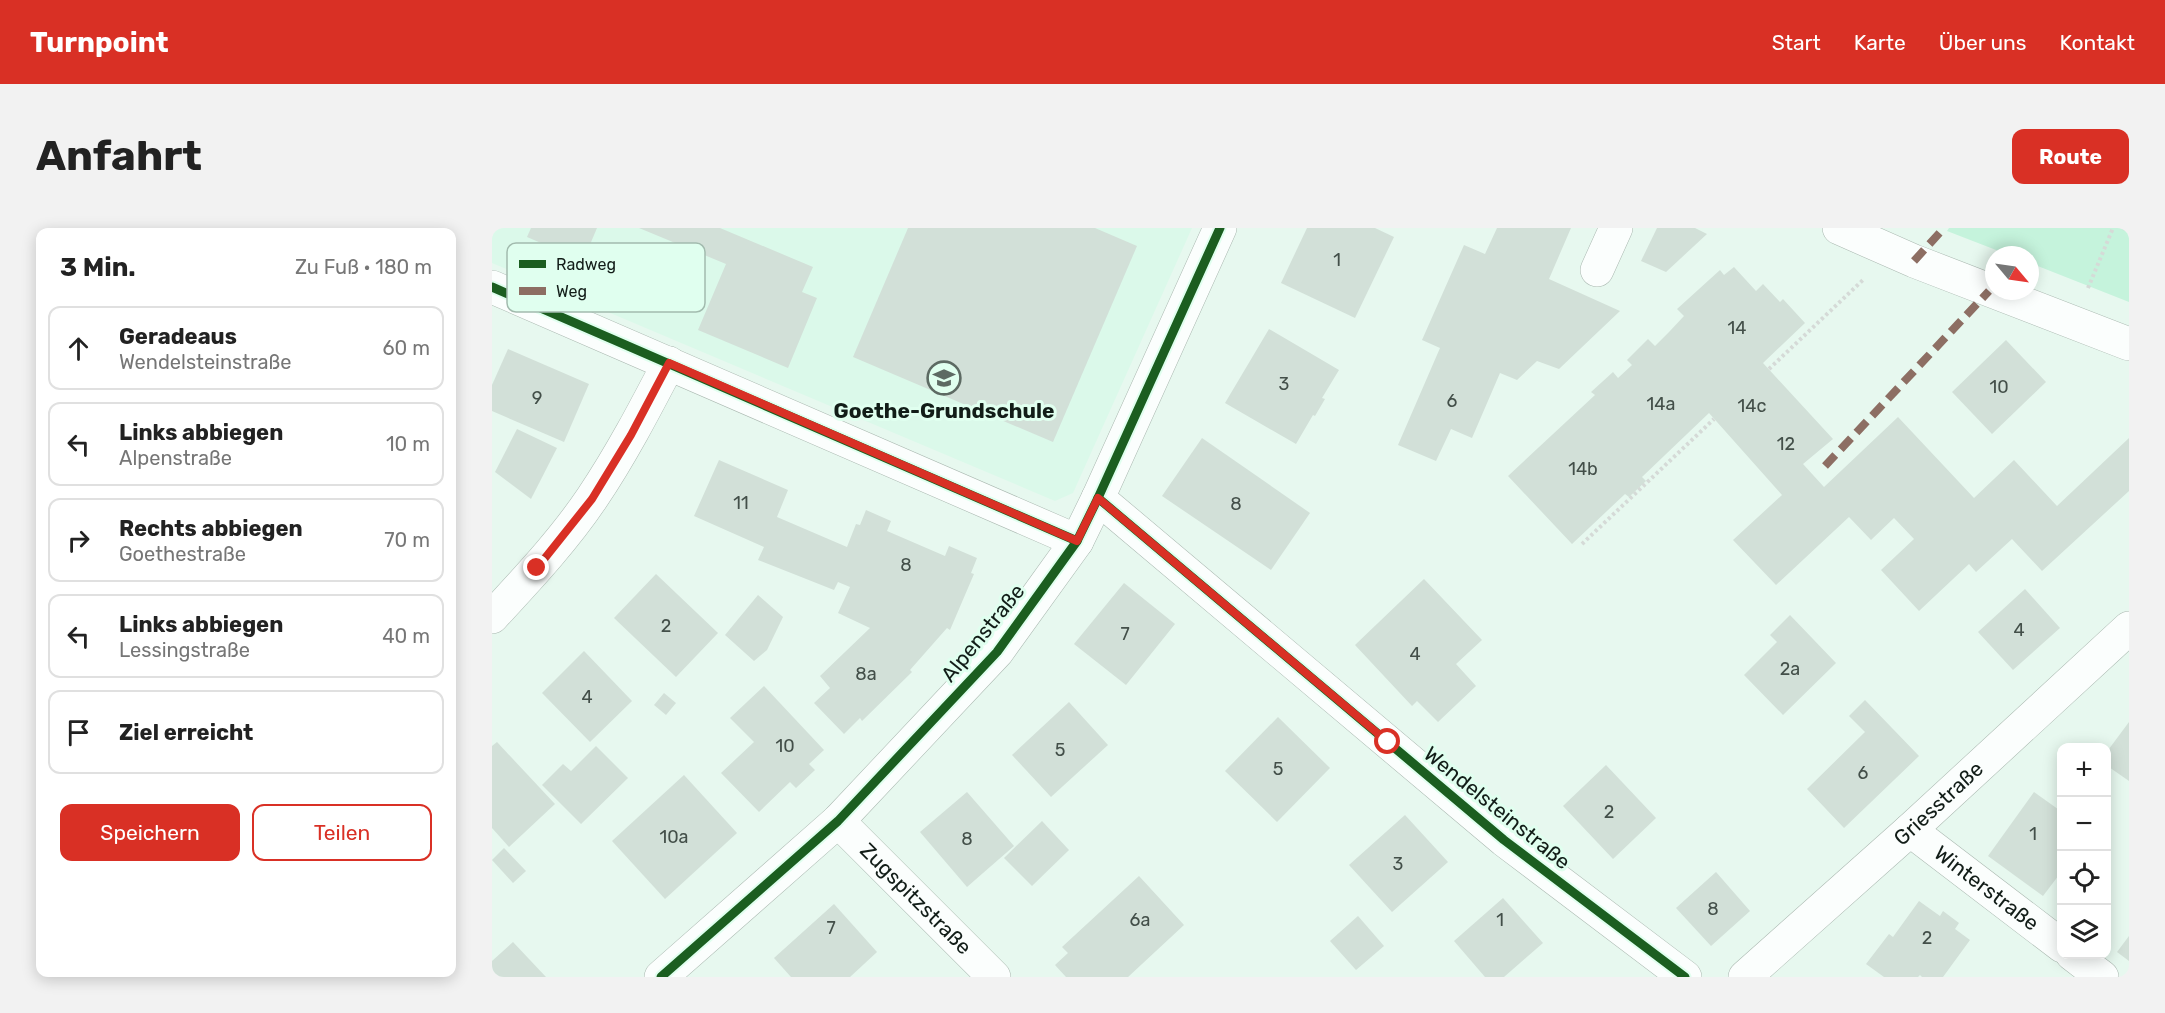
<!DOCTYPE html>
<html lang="de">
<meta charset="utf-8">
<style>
body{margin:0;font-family:Rubik,sans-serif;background:#f2f2f2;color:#222}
.controls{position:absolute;right:18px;bottom:18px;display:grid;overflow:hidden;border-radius:12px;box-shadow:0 3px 15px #0003}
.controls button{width:54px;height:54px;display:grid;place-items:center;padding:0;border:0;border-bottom:2px solid #e0e0e0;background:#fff;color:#222;font:30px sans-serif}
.compass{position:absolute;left:1493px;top:18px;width:54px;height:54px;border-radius:50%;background:#fff;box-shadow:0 3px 15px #0003;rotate:119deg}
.stop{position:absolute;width:18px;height:18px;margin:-14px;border:4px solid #d93025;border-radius:50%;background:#fff}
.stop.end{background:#d93025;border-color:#fff;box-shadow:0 2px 6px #0008}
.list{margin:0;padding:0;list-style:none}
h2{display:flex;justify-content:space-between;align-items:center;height:78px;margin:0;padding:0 24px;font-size:26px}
h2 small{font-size:20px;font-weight:400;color:#767676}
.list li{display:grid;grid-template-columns:39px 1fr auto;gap:18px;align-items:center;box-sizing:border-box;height:84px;margin:0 12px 12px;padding:0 12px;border:2px solid #e0e0e0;border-radius:12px}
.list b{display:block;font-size:22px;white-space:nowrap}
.list p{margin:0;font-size:20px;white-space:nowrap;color:#767676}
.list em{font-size:20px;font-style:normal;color:#767676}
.actions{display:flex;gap:12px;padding:18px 24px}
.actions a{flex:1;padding:14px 0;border:2px solid #d93025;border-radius:12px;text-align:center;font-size:21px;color:#d93025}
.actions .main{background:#d93025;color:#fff}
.icon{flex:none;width:33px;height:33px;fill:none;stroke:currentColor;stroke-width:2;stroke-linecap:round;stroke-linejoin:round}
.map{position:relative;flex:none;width:1637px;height:749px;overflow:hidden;border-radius:12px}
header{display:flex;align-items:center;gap:36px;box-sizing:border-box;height:84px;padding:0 30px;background:#d93025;color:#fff}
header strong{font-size:28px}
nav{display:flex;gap:33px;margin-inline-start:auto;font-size:21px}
.intro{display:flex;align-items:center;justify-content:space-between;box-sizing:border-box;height:144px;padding:0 36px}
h1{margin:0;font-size:42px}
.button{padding:15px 27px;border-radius:12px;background:#d93025;color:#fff;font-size:21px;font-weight:700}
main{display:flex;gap:36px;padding:0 36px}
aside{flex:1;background:#fff;border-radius:12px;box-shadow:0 3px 15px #0003}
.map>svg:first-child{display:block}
.built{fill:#dbf9ea}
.green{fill:#c5f3dc}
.building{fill:#d2e0d8}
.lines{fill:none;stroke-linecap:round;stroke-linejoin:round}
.minor-casing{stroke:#aab8b0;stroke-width:34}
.path{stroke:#d5dad7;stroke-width:4;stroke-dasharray:3 3;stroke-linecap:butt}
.minor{stroke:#fbfefd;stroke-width:33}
.quiet{stroke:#8d6e63;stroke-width:8;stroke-dasharray:15 8;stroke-linecap:butt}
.cycleway-casing{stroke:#e0ffef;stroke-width:13}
.cycleway{stroke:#1b5e20;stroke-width:9}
.route{stroke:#d93025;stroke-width:8}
.labels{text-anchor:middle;stroke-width:6;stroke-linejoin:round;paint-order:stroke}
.number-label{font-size:18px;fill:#434f49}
.poi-label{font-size:21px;font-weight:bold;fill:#121d18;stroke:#e0ffef}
.street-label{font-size:21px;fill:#121d18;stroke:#e0ffef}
.key{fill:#e0ffef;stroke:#a2bbae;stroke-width:1.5}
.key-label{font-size:16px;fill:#121d18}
</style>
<header>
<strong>Turnpoint</strong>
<nav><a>Start</a><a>Karte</a><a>Über uns</a><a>Kontakt</a></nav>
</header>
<div class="intro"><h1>Anfahrt</h1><a class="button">Route</a></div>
<main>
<aside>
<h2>3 Min.<small>Zu Fuß · 180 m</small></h2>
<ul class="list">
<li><svg class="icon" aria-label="ahead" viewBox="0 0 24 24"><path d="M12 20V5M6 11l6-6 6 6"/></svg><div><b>Geradeaus</b><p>Wendelsteinstraße</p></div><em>60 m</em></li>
<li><svg class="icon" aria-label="left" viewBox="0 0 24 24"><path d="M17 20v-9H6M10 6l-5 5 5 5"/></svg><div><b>Links abbiegen</b><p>Alpenstraße</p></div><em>10 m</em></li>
<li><svg class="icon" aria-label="right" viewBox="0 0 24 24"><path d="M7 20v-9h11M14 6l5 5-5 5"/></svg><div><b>Rechts abbiegen</b><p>Goethestraße</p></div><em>70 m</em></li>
<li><svg class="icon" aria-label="left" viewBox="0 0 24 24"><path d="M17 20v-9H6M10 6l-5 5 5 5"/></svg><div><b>Links abbiegen</b><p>Lessingstraße</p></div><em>40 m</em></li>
<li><svg class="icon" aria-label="arrive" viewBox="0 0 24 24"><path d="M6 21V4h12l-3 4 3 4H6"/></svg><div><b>Ziel erreicht</b></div></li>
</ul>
<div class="actions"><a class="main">Speichern</a><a>Teilen</a></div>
</aside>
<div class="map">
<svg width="1637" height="749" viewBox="0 0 1637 749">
<rect width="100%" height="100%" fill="#e7f8ef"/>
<path class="built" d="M 0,0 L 700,0 L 581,265 L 563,273 L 0,35 Z"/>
<path class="green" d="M 1457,0 L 1637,0 L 1637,74 L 1538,35 L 1538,27 L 1517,27 L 1455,3 Z"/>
<g class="building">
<path d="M 39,0 L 105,0 L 91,33 L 35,9 Z"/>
<path d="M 147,0 L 228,0 L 321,39 L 310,64 L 325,70 L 296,140 L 206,102 L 234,36 Z"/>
<path d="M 416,0 L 603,0 L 645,18 L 561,214 L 361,129 Z"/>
<path d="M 815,0 L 883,0 L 902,9 L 863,90 L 789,55 Z"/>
<path d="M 1005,0 L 1079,0 L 1057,51 L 1128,83 L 1067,141 L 1045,133 L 1025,152 L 1008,145 L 980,210 L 959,201 L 944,233 L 906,217 L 948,120 L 930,112 L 972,17 L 993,26 Z"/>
<path d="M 1165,0 L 1203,0 L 1215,6 L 1174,44 L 1149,33 Z"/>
<path d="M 1242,39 L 1264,63 L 1271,56 L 1288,74 L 1291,71 L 1313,95 L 1271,135 L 1341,211 L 1311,236 L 1332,259 L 1406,189 L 1482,270 L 1522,232 L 1565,278 L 1637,210 L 1637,263 L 1550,343 L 1520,311 L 1484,344 L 1477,336 L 1427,383 L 1389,342 L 1422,311 L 1402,290 L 1379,312 L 1357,289 L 1284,357 L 1241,312 L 1290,267 L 1217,185 L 1150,249 L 1154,253 L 1137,269 L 1133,266 L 1080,316 L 1016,248 L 1103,167 L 1099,164 L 1121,144 L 1126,150 L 1140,137 L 1135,132 L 1156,111 L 1163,118 L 1177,104 L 1192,88 L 1185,81 L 1228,42 L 1232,47 Z"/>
<path d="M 777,101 L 847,142 L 830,170 L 833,171 L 823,188 L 821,187 L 804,216 L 733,175 Z"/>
<path d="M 1514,112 L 1554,154 L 1500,206 L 1460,164 Z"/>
<path d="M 16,121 L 97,156 L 72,214 L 0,183 L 0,157 Z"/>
<path d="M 25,201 L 65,220 L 39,271 L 3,244 Z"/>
<path d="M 710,210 L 818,285 L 779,342 L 670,268 Z"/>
<path d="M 227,232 L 296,262 L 285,289 L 355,319 L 364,296 L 368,297 L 374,282 L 399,293 L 395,303 L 453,328 L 457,318 L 485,330 L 479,345 L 482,346 L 458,402 L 455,400 L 418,442 L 420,444 L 370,493 L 368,490 L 352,506 L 322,475 L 338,460 L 328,448 L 378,400 L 346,385 L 358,359 L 346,354 L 342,362 L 266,332 L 272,319 L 202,288 Z"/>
<path d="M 164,346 L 226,405 L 184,449 L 122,390 Z"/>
<path d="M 932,351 L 990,412 L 964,436 L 984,458 L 946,494 L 925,473 L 920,478 L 863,417 Z"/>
<path d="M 632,355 L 683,396 L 634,457 L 582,416 Z"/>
<path d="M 1533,361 L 1568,400 L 1521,442 L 1486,404 Z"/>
<path d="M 266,367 L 291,389 L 275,422 L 262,433 L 233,407 Z"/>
<path d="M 1298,387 L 1344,435 L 1291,487 L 1252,447 L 1285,414 L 1278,407 Z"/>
<path d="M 92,423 L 140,473 L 98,514 L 50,465 Z"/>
<path d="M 272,458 L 332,522 L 317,536 L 323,542 L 304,560 L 298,554 L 267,584 L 229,545 L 262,514 L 238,490 Z"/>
<path d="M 172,465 L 184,475 L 174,487 L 162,477 Z"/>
<path d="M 1373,472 L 1427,528 L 1352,600 L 1315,561 L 1373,504 L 1357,488 Z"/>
<path d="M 577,474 L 616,517 L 559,569 L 520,527 Z"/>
<path d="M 786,489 L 838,540 L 785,594 L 733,543 Z"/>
<path d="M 1637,494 L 1637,553 L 1614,537 L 1614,525 Z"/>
<path d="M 5,514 L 63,576 L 17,619 L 0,600 L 0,518 Z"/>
<path d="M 104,518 L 136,550 L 89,596 L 50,557 L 71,536 L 79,543 Z"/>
<path d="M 1114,537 L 1164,590 L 1121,631 L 1071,578 Z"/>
<path d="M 192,547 L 245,605 L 173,671 L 120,613 Z"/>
<path d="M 475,564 L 522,618 L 475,659 L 428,604 Z"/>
<path d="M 1542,564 L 1570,584 L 1570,643 L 1551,668 L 1496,628 Z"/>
<path d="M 913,587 L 956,634 L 900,684 L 857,637 Z"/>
<path d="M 550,593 L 577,622 L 540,658 L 512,630 Z"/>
<path d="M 12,620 L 34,643 L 21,655 L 0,632 Z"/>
<path d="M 1224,644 L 1258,683 L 1219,718 L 1184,680 Z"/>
<path d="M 647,648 L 692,697 L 636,749 L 574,749 L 563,737 L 576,725 L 570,719 Z"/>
<path d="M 1011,670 L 1051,715 L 1012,749 L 993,749 L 962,713 Z"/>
<path d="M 1427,673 L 1448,688 L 1451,683 L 1467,695 L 1463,701 L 1478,712 L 1451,749 L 1430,749 L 1428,747 L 1426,749 L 1392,749 L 1374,736 L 1397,706 L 1401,709 Z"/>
<path d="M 342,676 L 385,724 L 358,749 L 299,749 L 282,730 Z"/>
<path d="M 866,688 L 892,718 L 864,742 L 838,713 Z"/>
<path d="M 1637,708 L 1637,733 L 1625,724 Z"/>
<path d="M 21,714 L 54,749 L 0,749 L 0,733 Z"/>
</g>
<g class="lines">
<defs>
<g id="minor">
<path d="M 1347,0 L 1422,33 L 1637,116"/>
<path d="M 1105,42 L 1124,0"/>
<path d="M 0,59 L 585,313"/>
<path d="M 606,270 L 1012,612 L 1193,749"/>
<path d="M 0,389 C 35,351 71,313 100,270 C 129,227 153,181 177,135"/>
<path id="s1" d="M 346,593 L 502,749"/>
<path id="s2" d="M 1418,602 L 1570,718"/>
<path d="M 1580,726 L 1610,749"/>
<path d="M 169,749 L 346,593 L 505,424 L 585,313 L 606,270 L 728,0"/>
<path id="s3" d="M 1253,749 L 1418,602 L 1637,400"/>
</g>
</defs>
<use href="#minor" class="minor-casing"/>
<g class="path">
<path d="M 1631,0 L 1637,2"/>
<path d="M 1596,60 L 1621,0"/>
<path d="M 1277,141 L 1372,51"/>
<path d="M 1090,316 L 1222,191"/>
</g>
<use href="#minor" class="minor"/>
<g class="quiet">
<path d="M 1422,33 L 1452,0"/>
<path d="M 1333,238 L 1497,63"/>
</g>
<defs>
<g id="cycleway">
<path d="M 0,59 L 585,313"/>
<path d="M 606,270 L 1012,612 L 1193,749"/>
<path d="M 169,749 L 346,593 L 505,424 L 585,313 L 606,270 L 728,0"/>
</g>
</defs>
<use href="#cycleway" class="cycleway-casing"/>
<use href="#cycleway" class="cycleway"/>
</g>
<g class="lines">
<path class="route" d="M 45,340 L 100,271 L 139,207 L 177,135 L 585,313 L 606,270 L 896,514"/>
</g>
<defs>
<symbol id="school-ring" viewBox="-11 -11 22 22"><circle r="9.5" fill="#e0ffef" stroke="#5d6a63" stroke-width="1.5"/><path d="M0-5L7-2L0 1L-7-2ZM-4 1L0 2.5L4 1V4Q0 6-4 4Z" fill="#5d6a63"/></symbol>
</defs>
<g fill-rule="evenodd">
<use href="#school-ring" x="433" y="131" width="38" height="38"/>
</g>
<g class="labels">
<g class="number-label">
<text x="845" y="38">1</text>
<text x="1245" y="106">14</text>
<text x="792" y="162">3</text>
<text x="1507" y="165">10</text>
<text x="45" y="176">9</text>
<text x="960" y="179">6</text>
<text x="1169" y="182">14a</text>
<text x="1260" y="184">14c</text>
<text x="1294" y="222">12</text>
<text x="1091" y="247">14b</text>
<text x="249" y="281">11</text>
<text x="744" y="282">8</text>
<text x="414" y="343">8</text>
<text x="174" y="404">2</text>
<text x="1527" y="408">4</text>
<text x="633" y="412">7</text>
<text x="923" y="432">4</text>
<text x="1298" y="447">2a</text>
<text x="374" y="452">8a</text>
<text x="95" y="475">4</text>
<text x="293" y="524">10</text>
<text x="568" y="528">5</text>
<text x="786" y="547">5</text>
<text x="1371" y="551">6</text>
<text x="1117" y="590">2</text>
<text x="1541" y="612">1</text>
<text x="182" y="615">10a</text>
<text x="475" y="617">8</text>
<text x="906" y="642">3</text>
<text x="1221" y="687">8</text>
<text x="648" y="698">6a</text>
<text x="1008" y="698">1</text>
<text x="339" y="706">7</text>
<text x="1435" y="716">2</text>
</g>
<g class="poi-label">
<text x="452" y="190">Goethe-Grundschule</text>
</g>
<g class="street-label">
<text transform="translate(491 405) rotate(-51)" y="7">Alpenstraße</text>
<text dy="7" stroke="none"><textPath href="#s3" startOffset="260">Griesstraße</textPath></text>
<text transform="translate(1005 580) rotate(39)" y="7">Wendelsteinstraße</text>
<text dy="7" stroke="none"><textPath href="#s2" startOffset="96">Winterstraße</textPath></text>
<text dy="7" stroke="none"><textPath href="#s1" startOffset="110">Zugspitzstraße</textPath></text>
</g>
</g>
<rect x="15" y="15" width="198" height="69" rx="9" class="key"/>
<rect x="27" y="32" width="27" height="8" fill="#1b5e20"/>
<rect x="27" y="59" width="27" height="8" fill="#8d6e63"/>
<g class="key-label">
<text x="64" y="42">Radweg</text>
<text x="64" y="69">Weg</text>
</g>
</svg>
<div class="controls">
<button>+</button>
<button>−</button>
<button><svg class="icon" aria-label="locate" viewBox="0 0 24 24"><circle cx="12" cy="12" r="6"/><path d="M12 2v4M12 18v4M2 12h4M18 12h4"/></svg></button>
<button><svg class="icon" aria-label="layers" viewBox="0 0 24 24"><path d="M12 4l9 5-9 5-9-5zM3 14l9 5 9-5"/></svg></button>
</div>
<svg class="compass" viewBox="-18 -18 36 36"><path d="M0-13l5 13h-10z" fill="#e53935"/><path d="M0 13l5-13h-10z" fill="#767676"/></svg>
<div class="stop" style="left:896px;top:514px"></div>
<div class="stop end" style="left:45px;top:340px"></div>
</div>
</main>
